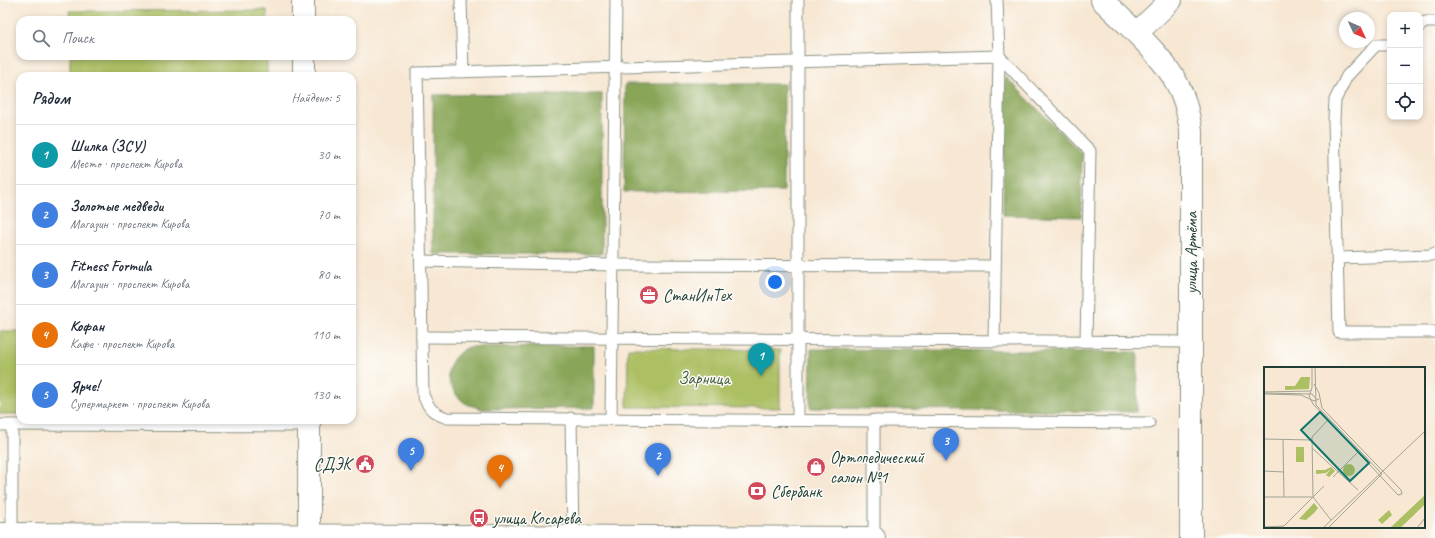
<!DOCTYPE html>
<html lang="ru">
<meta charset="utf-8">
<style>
body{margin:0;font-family:Caveat,sans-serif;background:#f6f6f7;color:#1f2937}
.controls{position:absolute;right:12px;top:12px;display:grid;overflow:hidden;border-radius:8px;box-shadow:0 2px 6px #0003}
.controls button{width:36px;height:36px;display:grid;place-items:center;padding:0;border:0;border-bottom:1px solid #e0e1e3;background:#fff;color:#1f2937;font:20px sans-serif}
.compass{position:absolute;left:1339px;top:12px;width:36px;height:36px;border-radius:50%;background:#fff;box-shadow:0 2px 6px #0003;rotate:134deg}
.you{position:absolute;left:775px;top:282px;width:14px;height:14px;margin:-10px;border:3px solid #fff;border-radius:50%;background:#1a73e8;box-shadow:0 0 0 6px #1a73e833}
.badge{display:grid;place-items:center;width:26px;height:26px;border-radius:50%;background:#111827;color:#fff;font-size:13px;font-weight:700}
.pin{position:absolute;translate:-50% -33px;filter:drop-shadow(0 1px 2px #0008)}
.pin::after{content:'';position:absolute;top:21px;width:14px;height:12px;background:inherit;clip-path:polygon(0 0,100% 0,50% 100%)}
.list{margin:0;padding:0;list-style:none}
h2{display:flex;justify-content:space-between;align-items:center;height:52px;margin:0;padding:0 16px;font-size:17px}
h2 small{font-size:13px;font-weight:400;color:#747a83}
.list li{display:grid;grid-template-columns:26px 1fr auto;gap:12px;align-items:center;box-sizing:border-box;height:60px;padding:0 16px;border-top:1px solid #e0e1e3}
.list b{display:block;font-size:15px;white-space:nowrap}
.list p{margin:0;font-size:13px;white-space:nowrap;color:#747a83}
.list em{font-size:13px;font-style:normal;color:#747a83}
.icon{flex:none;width:22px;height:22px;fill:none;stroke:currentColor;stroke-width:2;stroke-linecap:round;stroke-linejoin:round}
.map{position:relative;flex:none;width:1435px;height:538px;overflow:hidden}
.search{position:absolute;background:#fff;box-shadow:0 2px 6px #0003;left:16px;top:16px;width:340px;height:44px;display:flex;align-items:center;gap:10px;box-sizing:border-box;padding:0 14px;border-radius:12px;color:#747a83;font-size:15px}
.panel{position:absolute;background:#fff;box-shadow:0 2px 6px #0003;left:16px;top:72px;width:340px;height:352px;border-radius:12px}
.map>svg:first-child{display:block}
.green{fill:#acbf63;stroke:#667e4c}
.forest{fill:#89a659;stroke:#547246}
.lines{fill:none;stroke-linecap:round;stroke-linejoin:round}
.lane-casing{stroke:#8b9284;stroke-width:13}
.street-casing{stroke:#8b9284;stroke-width:24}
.secondary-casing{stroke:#8b9284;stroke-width:24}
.primary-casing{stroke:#8b9284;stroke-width:24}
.lane{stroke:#fff;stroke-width:11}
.street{stroke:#fff;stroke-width:22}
.secondary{stroke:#fff;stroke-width:22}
.primary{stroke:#fff;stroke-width:22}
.labels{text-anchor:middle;stroke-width:3;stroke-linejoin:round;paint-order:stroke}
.street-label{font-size:17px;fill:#1f3d34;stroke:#fdfcf7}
.poi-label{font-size:17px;fill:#1f3d34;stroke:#fdfcf7;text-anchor:start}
.park-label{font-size:17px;fill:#425e40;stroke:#fdfcf7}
.inset-road{fill:none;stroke:#a1a393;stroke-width:1}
.view{fill:#0f766e;fill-opacity:0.15;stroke:#0f766e;stroke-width:2}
.inset-edge{fill:none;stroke:#1f3d34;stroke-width:2}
</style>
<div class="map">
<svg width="1435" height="538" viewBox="0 0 1435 538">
<rect width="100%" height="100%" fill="#fdfcf7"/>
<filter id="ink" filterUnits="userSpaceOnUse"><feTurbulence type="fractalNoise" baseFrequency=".025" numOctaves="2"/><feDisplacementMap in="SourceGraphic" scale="8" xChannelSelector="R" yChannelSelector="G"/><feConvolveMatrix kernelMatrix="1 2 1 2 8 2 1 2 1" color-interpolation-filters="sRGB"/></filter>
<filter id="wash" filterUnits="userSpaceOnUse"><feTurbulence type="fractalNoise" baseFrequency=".012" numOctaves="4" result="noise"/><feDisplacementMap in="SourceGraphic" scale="16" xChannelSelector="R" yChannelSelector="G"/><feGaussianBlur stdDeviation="0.9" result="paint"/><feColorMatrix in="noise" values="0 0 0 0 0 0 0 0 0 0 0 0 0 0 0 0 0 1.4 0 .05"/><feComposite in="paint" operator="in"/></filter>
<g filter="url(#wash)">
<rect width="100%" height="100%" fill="#f7e7d3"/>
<g class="green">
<path d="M 267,10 L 267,20 L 70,20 L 69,11 Z"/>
<rect x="70" y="56" width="197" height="20"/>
<rect x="0" y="331" width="20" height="83"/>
<path d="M 628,348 L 780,350 L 780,408 L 627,407 Z"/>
</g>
<g class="forest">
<path d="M 1005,76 L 1082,154 L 1081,217 L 1003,215 Z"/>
<path d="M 625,84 L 784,84 L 784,191 L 624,192 Z"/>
<path d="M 602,94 L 602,254 L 433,254 L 433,95 Z"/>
<path d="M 594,346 L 594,408 L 483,409 C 478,407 470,406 465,403 C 443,387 442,359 469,347 Z"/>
<path d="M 811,349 L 1138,352 L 1137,412 L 810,408 Z"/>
</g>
</g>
<g filter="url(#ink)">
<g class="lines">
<defs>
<g id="lane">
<path d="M 461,0 L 463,72"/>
<path d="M 1420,26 L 1425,22 L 1435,22"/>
<path d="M 1390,45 L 1376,45 L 1347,76 L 1335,100 L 1334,119 L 1339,332 L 1435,332"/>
<path d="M 1338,258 L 1431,255 L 1435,253"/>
<path d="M 421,261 L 613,265 L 995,266"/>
<path d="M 422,337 L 1191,342"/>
<path d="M 994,341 L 999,56 L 997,0"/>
<path d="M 1086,341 L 1090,151 L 999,56 L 417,73 L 423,395 C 429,409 433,413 447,418 L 1149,423"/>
<path d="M 571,418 L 573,537"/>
<path d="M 611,419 L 616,0"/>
<path d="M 798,420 L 798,0"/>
<path d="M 0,425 L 309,426"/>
<path d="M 12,425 L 12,534"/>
<path d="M 874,538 L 874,420"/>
</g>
<g id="street">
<path d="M 303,0 L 303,20"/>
<path d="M 304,56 L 304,76"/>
<path d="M 309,420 L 309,535"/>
</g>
<g id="secondary">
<path d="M 1102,0 C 1128,25 1171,62 1183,97 C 1187,107 1189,119 1191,130 L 1191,538"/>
<path d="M 1137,33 L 1171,0"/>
</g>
<path id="primary" d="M 0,534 L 874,538"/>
</defs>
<use href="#lane" class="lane-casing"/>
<use href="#street" class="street-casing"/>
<use href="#secondary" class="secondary-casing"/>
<use href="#primary" class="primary-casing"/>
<use href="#lane" class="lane"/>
<use href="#street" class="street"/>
<use href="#secondary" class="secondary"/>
<use href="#primary" class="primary"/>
</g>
</g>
<defs>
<symbol id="office-disc" viewBox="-11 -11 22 22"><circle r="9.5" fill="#d1495b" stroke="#fdfcf7"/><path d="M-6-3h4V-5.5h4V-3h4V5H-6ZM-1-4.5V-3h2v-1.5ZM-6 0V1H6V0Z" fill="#fff"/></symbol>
<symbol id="civic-disc" viewBox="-11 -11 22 22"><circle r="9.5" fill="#d1495b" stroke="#fdfcf7"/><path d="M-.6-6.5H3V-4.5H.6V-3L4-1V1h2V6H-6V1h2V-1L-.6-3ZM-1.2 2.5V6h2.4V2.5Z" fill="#fff"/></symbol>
<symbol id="shop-disc" viewBox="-11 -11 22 22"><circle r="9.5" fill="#d1495b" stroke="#fdfcf7"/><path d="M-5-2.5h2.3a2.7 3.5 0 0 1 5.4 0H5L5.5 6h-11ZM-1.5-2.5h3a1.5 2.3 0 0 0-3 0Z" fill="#fff"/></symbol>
<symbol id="bank-disc" viewBox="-11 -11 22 22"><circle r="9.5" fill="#d1495b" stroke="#fdfcf7"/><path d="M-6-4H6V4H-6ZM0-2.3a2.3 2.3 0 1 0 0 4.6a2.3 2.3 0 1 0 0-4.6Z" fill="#fff"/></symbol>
<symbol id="bus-disc" viewBox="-11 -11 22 22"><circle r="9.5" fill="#d1495b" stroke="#fdfcf7"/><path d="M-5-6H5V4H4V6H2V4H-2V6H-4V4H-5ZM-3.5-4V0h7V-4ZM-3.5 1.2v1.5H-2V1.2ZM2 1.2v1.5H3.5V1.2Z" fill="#fff"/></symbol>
</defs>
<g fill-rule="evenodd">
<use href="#office-disc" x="638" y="284" width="22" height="22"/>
<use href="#civic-disc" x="354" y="453" width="22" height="22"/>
<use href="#shop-disc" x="805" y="456" width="22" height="22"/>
<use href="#bank-disc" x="746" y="480" width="22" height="22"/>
<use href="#bus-disc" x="468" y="507" width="22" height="22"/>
</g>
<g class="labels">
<g class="street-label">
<text transform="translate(1191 253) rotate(-90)" y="6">улица Артёма</text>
</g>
<g class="poi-label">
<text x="663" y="301">СтанИнТех</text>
<text x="830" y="463">Ортопедический<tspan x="830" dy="20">салон №1</tspan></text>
<text x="351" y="470" text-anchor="end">СДЭК</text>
<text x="771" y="497">Сбербанк</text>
<text x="493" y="524">улица Косарева</text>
</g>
<g class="park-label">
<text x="704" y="384">Зарница</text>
</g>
</g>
<g transform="translate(1264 367)">
<rect width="161" height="161" fill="#f7e7d3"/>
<path d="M 37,10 L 46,10 L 45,22 L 21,23 L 21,19 L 31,19 ZM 32,80 L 40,80 L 40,95 L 32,95 ZM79 103a6 6 0 1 1 12 0a6 6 0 1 1-12 0ZM 67,100 L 71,104 L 65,110 L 62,108 L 67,102 L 62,106 L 52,107 L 52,103 L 61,103 ZM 161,128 L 161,137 L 149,149 L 136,161 L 126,161 ZM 50,136 L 54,141 L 50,146 L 42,153 L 35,152 ZM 125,143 L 128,148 L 118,157 L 114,153 Z" fill="#acbf63"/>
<path class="inset-road" d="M 48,0 L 48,21 L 45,29 L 49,37 L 134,128 L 138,127 L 137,123M 51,0 L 52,38 L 118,107 L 64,161M 50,17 L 55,26 L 58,41 L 137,123M 0,25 L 47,24M 0,26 L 48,27 L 52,32M 0,27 L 37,28 L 50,34 L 55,32M 64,53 L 48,70 L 49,130 L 67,153M 0,72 L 48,73M 19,73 L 20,130M 48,81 L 94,123M 0,104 L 20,105M 69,110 L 94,85M 0,130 L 48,130M 0,160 L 20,159 L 60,119M 59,161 L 161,64M 153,161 L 161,151"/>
<path class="view" d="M 56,45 L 105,96 L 86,114 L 37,63 Z"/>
<rect width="161" height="161" class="inset-edge"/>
</g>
</svg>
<div class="controls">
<button>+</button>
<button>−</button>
<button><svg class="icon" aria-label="locate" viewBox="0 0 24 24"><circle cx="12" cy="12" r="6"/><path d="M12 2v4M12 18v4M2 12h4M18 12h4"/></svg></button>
</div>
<svg class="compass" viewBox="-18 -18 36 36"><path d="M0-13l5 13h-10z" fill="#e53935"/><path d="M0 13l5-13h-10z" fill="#747a83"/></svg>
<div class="you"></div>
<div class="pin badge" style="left:761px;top:376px;background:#0f9aa8">1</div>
<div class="pin badge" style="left:658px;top:476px;background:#3f7fe0">2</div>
<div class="pin badge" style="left:946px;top:461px;background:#3f7fe0">3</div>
<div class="pin badge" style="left:500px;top:488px;background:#e8710a">4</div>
<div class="pin badge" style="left:411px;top:471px;background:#3f7fe0">5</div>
<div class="search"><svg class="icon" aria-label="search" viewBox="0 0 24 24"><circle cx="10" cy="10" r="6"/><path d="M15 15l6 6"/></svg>Поиск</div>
<section class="panel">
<h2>Рядом<small>Найдено: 5</small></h2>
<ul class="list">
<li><span class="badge" style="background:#0f9aa8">1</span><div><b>Шилка (ЗСУ)</b><p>Место · проспект Кирова</p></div><em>30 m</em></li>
<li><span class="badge" style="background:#3f7fe0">2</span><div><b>Золотые медведи</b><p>Магазин · проспект Кирова</p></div><em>70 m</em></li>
<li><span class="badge" style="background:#3f7fe0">3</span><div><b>Fitness Formula</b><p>Магазин · проспект Кирова</p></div><em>80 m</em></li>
<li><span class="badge" style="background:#e8710a">4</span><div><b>Кофан</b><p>Кафе · проспект Кирова</p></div><em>110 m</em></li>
<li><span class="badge" style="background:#3f7fe0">5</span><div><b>Ярче!</b><p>Супермаркет · проспект Кирова</p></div><em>130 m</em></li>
</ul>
</section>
</div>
